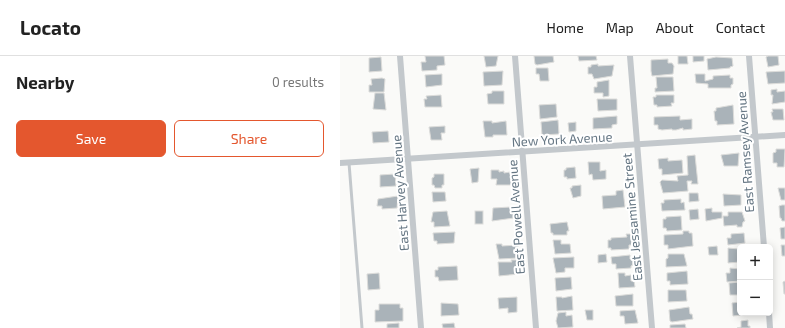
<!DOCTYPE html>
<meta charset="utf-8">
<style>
body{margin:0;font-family:"Exo 2",sans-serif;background:#f2f2f2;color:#222}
.controls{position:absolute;right:12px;bottom:12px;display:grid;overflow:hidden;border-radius:6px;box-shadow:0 2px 10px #0003}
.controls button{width:36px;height:36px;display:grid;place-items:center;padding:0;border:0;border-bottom:1px solid #e0e0e0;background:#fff;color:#222;font:20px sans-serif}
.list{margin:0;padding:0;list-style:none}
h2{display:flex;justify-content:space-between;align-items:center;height:52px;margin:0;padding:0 16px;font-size:17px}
h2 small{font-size:13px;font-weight:400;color:#767676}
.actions{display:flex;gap:8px;padding:12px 16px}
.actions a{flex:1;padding:9px 0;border:1px solid #e4572e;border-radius:6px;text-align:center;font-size:14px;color:#e4572e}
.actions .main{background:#e4572e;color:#fff}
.map{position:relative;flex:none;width:445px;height:272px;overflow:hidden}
header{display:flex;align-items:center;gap:24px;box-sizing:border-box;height:56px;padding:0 20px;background:#fff;border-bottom:1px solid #e0e0e0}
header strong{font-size:19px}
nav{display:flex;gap:22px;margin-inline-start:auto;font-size:14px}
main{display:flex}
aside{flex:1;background:#fff}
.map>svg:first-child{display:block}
.building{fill:#aab3b9;stroke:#dcdcda}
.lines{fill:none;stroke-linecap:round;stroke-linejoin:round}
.lane{stroke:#c3c8cc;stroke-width:3}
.street{stroke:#c3c8cc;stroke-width:6}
.labels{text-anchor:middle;stroke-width:4;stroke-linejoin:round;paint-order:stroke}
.street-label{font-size:13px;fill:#657683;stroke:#fff}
</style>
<header>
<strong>Locato</strong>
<nav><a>Home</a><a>Map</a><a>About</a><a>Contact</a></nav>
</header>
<main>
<aside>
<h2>Nearby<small>0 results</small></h2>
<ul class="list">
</ul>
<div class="actions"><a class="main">Save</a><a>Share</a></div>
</aside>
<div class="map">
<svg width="445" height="272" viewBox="0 0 445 272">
<rect width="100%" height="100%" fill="#fafaf8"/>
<g class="building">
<path d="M 85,0 L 104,0 L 105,9 L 97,10 L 97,14 L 82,15 L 81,6 L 86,6 Z"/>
<path d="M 144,0 L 158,0 L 156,10 L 146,11 Z"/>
<path d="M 194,0 L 213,0 L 214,6 L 197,9 L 195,8 Z"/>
<path d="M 238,0 L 256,0 L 257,4 L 239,5 Z"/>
<path d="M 338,0 L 347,0 L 348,8 L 338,8 Z"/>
<path d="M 353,0 L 364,0 L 364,5 L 353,6 Z"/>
<path d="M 428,0 L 438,0 L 439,9 L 428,11 L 426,1 Z"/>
<path d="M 41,1 L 42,15 L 29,16 L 29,2 Z"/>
<path d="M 376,1 L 392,2 L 393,10 L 390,11 L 390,12 L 368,14 L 367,3 Z"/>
<path d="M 328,3 L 328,7 L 332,7 L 334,10 L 333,18 L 312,20 L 311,15 L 311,4 Z"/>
<path d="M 258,8 L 258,10 L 274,9 L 272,20 L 254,23 L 252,18 L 248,18 L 248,11 L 251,11 L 251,9 Z"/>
<path d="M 196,12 L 208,12 L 209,25 L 200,25 L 199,18 L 196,18 Z"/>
<path d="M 163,15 L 162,29 L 144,30 L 143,16 Z"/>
<path d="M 445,15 L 445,27 L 428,28 L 426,16 Z"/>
<path d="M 102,18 L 102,29 L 86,31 L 85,19 Z"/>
<path d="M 355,18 L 365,18 L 365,25 L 373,23 L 373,20 L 390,19 L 390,22 L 393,22 L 393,28 L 391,29 L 391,32 L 368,32 L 368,28 L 356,27 Z"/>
<path d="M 316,21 L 333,21 L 334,35 L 315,36 L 315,32 L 317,32 Z"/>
<path d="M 42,22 L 45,23 L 44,36 L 29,36 L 29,29 L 32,29 L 31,23 Z"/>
<path d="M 269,24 L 269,40 L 263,41 L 263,37 L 254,37 L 254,31 L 257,31 L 257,26 Z"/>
<path d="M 437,33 L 437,36 L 445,35 L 445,46 L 432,48 L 433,39 L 431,39 L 431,34 Z"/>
<path d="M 152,35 L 164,35 L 164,48 L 148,48 L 147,38 L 152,37 Z"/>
<path d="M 35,37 L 44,37 L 46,54 L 33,53 Z"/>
<path d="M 101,39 L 102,51 L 85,51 L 84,43 L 87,43 L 86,40 Z"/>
<path d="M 316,39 L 334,39 L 334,47 L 331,47 L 332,50 L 317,51 L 317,49 L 314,49 L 313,41 L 316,41 Z"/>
<path d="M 257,43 L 277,43 L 277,54 L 258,55 Z"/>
<path d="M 216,48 L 217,61 L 200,63 L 199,49 Z"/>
<path d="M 393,49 L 394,68 L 377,69 L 377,65 L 375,65 L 374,55 L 376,55 L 376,52 Z"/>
<path d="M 432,53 L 443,53 L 444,64 L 433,64 L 431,56 L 433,56 Z"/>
<path d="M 277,60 L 277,68 L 272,69 L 272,72 L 253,73 L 253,62 Z"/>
<path d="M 340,60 L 340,64 L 352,63 L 352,73 L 343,74 L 343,72 L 336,74 L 332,74 L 332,73 L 322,74 L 318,73 L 318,69 L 314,69 L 314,61 Z"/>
<path d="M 218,64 L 219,78 L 202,79 L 201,66 Z"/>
<path d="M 143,65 L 152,65 L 152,67 L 166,65 L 167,79 L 153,79 L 153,81 L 145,81 Z"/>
<path d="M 236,66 L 236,75 L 229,76 L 228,67 Z"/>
<path d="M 105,70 L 105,77 L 101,77 L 102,84 L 91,84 L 89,71 Z"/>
<path d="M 48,75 L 49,86 L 33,87 L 32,76 Z"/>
<path d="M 436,93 L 445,93 L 444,111 L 437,111 L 437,107 L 433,107 L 433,97 L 436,96 Z"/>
<path d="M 399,97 L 398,110 L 384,110 L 381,99 Z"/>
<path d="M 355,99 L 358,128 L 351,128 L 352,125 L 347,125 L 348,135 L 323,137 L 320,126 L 322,124 L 338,125 L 337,120 L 348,119 L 347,100 Z"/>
<path d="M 328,102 L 328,105 L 342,104 L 343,117 L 322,119 L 322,113 L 319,113 L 318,103 Z"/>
<path d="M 248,106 L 260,106 L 260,115 L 266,114 L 266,123 L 253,124 L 252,118 L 249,119 Z"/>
<path d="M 235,111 L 236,122 L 227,123 L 227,121 L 224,121 L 224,114 L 226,114 L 226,112 Z"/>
<path d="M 139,112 L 138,126 L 132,127 L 130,113 Z"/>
<path d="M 151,114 L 159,114 L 159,116 L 164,115 L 164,117 L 170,116 L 170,119 L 172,119 L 173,129 L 156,129 L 157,123 L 151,123 Z"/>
<path d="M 55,118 L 56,130 L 40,131 L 40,119 Z"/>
<path d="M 94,118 L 104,118 L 104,129 L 102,129 L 102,132 L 95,132 L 94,129 L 92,129 L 92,122 L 94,121 Z"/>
<path d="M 241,129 L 241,140 L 233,142 L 230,132 L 232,132 L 232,130 Z"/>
<path d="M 438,132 L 445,132 L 445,144 L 441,144 Z"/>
<path d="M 283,134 L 285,151 L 263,153 L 262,140 L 276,139 L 276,135 Z"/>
<path d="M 92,136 L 105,136 L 106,145 L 93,146 Z"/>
<path d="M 349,137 L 358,137 L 359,145 L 349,146 Z"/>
<path d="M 383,138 L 401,139 L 401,149 L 384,150 Z"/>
<path d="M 58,140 L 57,152 L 42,153 L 42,150 L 37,150 L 38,143 Z"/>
<path d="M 341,143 L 341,147 L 344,146 L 345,154 L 322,155 L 321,147 L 324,147 L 324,144 Z"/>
<path d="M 442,149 L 445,149 L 445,165 L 442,165 L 441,162 L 440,162 L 439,150 Z"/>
<path d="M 171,151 L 171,155 L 174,155 L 174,162 L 152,165 L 153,152 Z"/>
<path d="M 372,152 L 372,156 L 382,156 L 382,162 L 366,165 L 365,153 Z"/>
<path d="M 358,153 L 359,163 L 350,164 L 349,154 Z"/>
<path d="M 107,155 L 110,170 L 94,171 L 94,166 L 91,166 L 93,156 Z"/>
<rect x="135" y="155" width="8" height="13"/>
<path d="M 388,156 L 402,156 L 405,165 L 403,166 L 402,171 L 397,171 L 397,169 L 384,170 L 383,160 L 388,160 Z"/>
<path d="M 341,160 L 342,174 L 327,175 L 326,172 L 323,172 L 323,163 L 326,163 L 326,161 Z"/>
<path d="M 227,166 L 229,175 L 227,175 L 227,179 L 213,179 L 213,177 L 211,177 L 210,168 Z"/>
<path d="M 445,171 L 445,183 L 441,183 L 440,172 Z"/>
<path d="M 343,175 L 349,175 L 349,177 L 352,177 L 353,190 L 328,193 L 328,189 L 324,189 L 324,179 L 343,178 Z"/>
<path d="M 115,176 L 114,187 L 97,188 L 97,185 L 94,185 L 93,177 Z"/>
<path d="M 404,177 L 405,187 L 388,189 L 387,182 L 391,182 L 391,178 Z"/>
<path d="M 286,178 L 291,178 L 292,189 L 289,189 L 289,193 L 271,194 L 271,192 L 268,192 L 268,184 L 271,184 L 271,182 L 287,181 Z"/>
<path d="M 213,184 L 221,184 L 221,188 L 230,188 L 231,197 L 215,198 Z"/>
<path d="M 156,188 L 162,188 L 162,190 L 178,189 L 179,202 L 159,203 Z"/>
<path d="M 441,189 L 445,189 L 445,200 L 442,200 Z"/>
<path d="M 377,190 L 378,199 L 369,199 L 368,191 Z"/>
<path d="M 388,192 L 399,193 L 400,206 L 388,207 Z"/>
<path d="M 266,198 L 267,206 L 258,207 L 258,199 Z"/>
<path d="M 328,198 L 344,198 L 347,210 L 326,211 L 326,203 L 328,202 Z"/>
<path d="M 290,199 L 290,203 L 293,202 L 293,209 L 291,210 L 291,212 L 276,213 L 276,208 L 272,208 L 271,201 Z"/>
<path d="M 234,201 L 234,212 L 225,212 L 225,216 L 216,217 L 213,202 Z"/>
<path d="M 171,204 L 178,204 L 179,218 L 159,220 L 158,206 L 172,206 Z"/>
<path d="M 117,210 L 118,224 L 99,225 L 98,221 L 95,221 L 95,214 L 98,214 L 98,211 Z"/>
<path d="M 390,212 L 400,213 L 400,225 L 387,226 L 386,217 L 390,217 Z"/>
<path d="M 347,215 L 348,228 L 330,229 L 330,225 L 327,225 L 327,217 Z"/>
<path d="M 39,217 L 40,233 L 28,234 L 27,218 Z"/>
<path d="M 278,217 L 285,217 L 285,220 L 291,219 L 291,225 L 294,225 L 295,231 L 279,232 Z"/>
<path d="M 231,221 L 232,233 L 216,235 L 215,222 Z"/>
<path d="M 445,225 L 445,238 L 444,238 L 443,226 Z"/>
<path d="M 400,226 L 400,243 L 399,243 L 399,239 L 390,239 L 389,227 Z"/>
<path d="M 328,234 L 346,234 L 347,245 L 328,246 Z"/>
<path d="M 293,238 L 293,250 L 276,250 L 275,240 Z"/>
<path d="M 232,240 L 233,254 L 217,255 L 216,241 L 222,241 L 222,242 Z"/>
<path d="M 177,241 L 177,256 L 168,257 L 168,252 L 159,253 L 158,242 Z"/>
<path d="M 400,246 L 400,257 L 411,257 L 411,258 L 393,260 L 392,247 Z"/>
<path d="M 101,247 L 118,248 L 119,259 L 101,260 Z"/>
<path d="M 39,248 L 60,248 L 60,252 L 63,252 L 63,265 L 35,266 L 35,254 L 39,254 Z"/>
<path d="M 349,251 L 350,258 L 352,258 L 353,263 L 332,266 L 330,265 L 329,254 Z"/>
<path d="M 245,254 L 253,254 L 253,264 L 247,264 Z"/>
<path d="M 295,254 L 298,267 L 285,268 L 284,260 L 280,260 L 280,255 Z"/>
<path d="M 226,256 L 226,260 L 232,259 L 233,271 L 218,272 L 216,265 L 218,257 Z"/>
<path d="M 408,264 L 408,270 L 410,270 L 410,272 L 397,272 L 401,271 L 401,265 Z"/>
<path d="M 59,267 L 59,272 L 47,272 L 47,268 Z"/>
<path d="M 114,267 L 115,272 L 103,272 L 102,268 Z"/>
<path d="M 345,268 L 346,272 L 330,272 L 330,269 Z"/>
</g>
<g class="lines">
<path class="lane" d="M 9,107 L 22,272"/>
<g class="street">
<path d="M 60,0 L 81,272"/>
<path d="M 175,0 L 196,272"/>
<path d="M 290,0 L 312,272"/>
<path d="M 409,0 L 424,191"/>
<path d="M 0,107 L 445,79"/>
<path d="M 429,257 L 430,272"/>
</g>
</g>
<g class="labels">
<g class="street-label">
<text transform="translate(222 83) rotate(-3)" y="5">New York Avenue</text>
<text transform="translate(405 96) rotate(-94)" y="5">East Ramsey Avenue</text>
<text transform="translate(60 137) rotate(-94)" y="5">East Harvey Avenue</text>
<text transform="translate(176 161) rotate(-94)" y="5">East Powell Avenue</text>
<text transform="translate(292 161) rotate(-95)" y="5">East Jessamine Street</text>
</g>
</g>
</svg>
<div class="controls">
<button>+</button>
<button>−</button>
</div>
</div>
</main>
